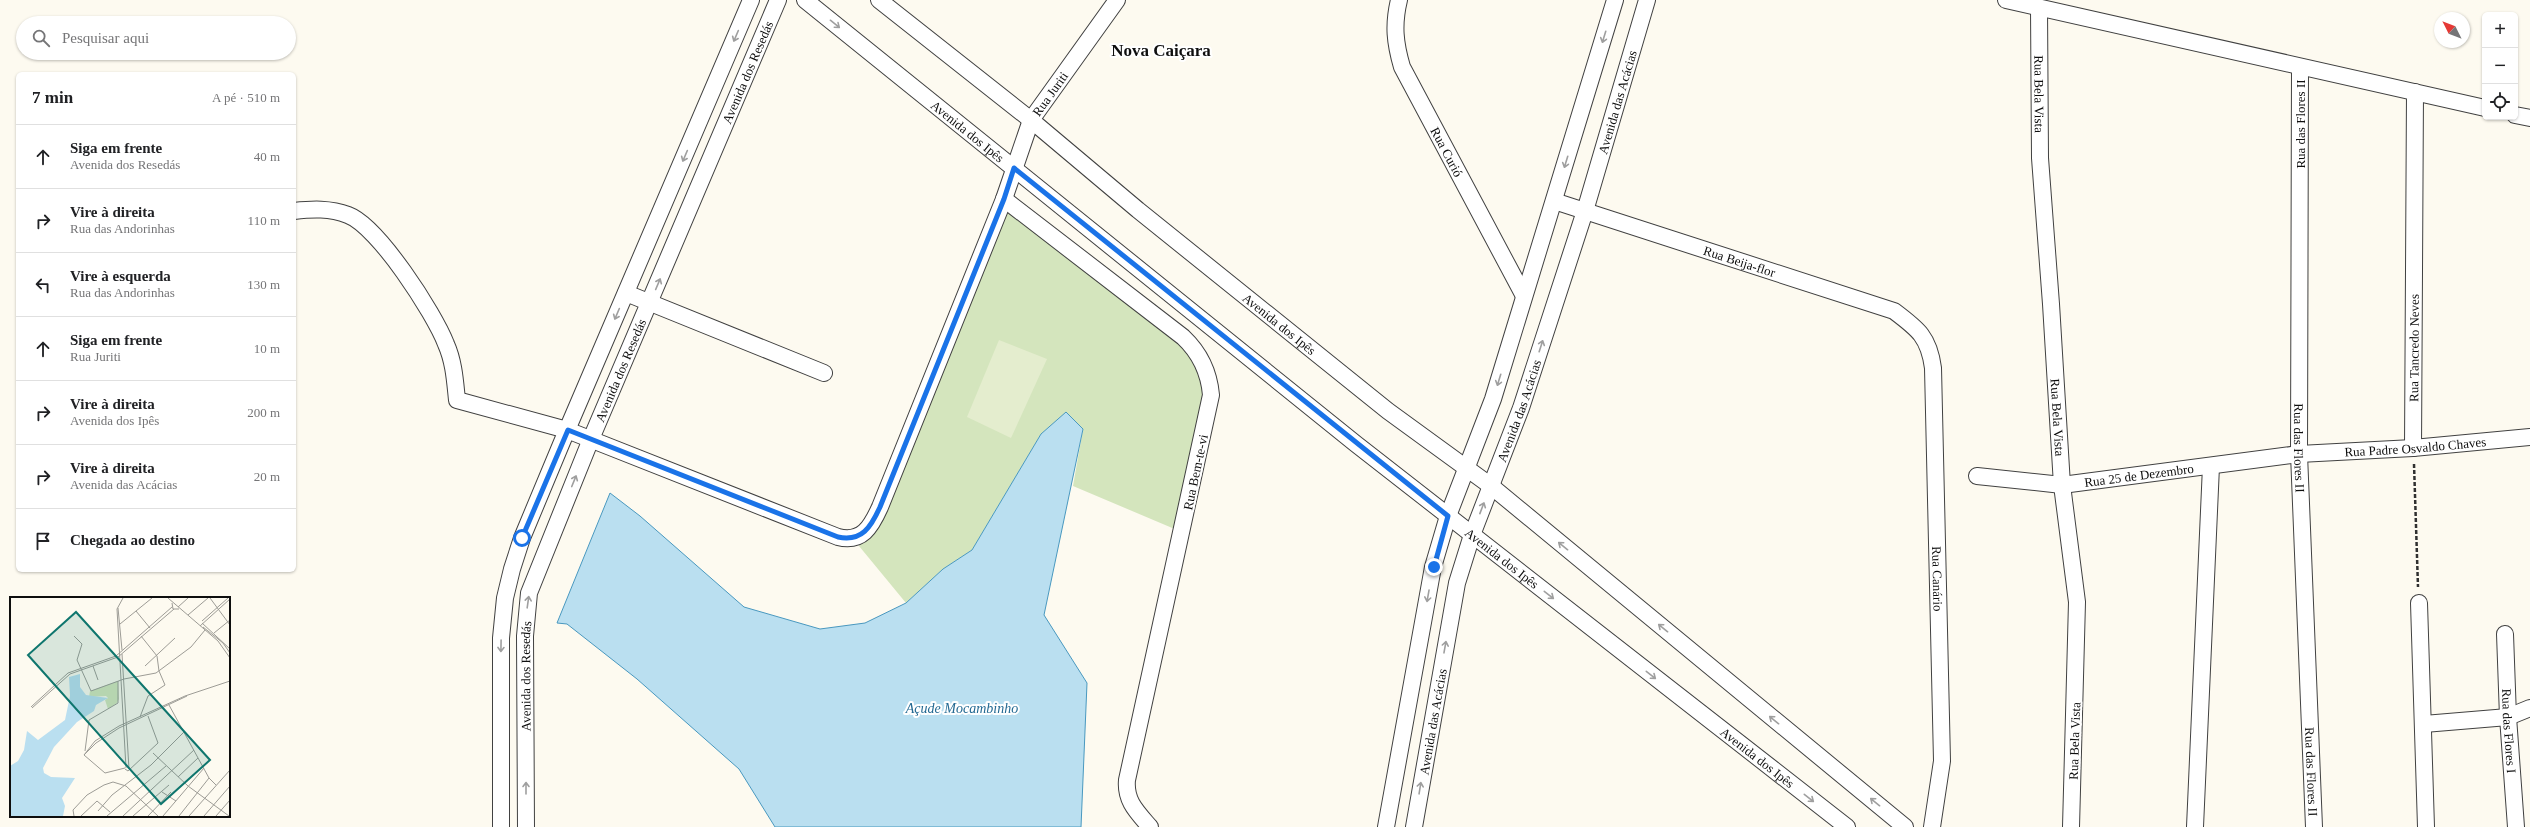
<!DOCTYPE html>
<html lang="pt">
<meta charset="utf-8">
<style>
body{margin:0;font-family:"Times New Roman",serif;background:#f6f6f6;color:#202124}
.controls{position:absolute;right:12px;top:12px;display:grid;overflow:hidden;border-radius:6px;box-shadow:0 1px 3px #0004}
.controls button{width:36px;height:36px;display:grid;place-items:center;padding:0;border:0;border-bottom:1px solid #e0e0e0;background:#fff;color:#202124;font:20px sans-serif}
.compass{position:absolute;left:2434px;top:12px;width:36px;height:36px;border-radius:50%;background:#fff;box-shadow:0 1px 3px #0004;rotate:312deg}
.stop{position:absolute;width:12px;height:12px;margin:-9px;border:3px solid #1a73e8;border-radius:50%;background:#fff}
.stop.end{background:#1a73e8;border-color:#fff;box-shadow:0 1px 4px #0008}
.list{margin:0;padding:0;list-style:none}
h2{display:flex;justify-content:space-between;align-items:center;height:52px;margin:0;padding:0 16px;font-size:17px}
h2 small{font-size:13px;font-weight:400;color:#757577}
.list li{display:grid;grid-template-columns:26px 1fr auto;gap:12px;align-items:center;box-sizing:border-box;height:64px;padding:0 16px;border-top:1px solid #e0e0e0}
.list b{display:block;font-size:15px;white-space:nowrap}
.list p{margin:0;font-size:13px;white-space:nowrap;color:#757577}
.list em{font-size:13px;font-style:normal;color:#757577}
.icon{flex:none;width:22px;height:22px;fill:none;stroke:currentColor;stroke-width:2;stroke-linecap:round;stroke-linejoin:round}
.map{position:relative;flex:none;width:2530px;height:827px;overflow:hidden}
.search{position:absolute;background:#fff;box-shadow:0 1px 3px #0004;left:16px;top:16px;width:280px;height:44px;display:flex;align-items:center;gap:10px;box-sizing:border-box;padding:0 14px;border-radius:22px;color:#757577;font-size:15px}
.panel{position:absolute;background:#fff;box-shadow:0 1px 3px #0004;left:16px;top:72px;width:280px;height:500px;border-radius:6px}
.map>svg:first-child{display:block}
.green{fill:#d4e5bd}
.pitch{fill:#e4edce}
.water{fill:#badff0;stroke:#4998bf}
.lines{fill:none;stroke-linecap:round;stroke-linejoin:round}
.minor-casing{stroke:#414141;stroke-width:18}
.path{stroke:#303030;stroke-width:2.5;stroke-dasharray:4 2;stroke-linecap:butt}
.minor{stroke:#fff;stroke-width:16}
.oneway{stroke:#9f9f9f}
.route{stroke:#1a73e8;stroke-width:5}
.labels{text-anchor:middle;stroke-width:4;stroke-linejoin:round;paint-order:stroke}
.street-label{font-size:13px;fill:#0e0e0e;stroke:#fff}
.water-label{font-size:14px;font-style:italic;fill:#246a93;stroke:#fff}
.district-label{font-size:17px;font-weight:bold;fill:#0e0e0e;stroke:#fff}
.inset-road{fill:none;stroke:#9d9c96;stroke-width:1}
.view{fill:#0f766e;fill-opacity:0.15;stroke:#0f766e;stroke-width:2}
.inset-edge{fill:none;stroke:#0e0e0e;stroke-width:2}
</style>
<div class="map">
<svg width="2530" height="827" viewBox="0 0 2530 827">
<rect width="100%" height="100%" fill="#fdfaf0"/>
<path class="green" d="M 1005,201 L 1180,339 L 1197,361 L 1206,396 L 1177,530 L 1073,486 L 1083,429 L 1041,434 L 972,550 L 943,569 L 906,603 L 859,546 Z"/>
<path class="pitch" d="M 999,340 L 1047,359 L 1011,438 L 967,417 Z"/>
<path class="water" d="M 1066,412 L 1083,429 L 1044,615 L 1087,683 L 1081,827 L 775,827 L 739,769 L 637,679 L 567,624 L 557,623 L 610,493 L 640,516 L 744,607 L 820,629 L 865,623 L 906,603 L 943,569 L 972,550 L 1041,434 Z"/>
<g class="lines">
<defs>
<g id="minor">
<path id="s1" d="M 805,0 L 1356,444 L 1847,827"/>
<path id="s2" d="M 879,0 L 1031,120 L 1138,210 L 1388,411 L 1491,486 L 1905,827"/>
<path id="s3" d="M 1399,0 C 1393,25 1395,43 1402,67 L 1524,296"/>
<path d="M 2006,0 L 2485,108"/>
<path id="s4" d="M 2039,8 L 2040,158 L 2051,304 L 2062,485 L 2077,602 L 2071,827"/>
<path id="s5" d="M 2300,68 L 2299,454 L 2314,827"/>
<path d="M 2515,115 L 2530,118"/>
<path d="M 1004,199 L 1183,337 C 1200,353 1209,372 1211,395 L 1127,780 C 1125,801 1137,812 1150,827"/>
<path id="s6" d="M 1554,201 L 1894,311 C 1918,329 1929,337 1933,368 L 1942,761 L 1932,827"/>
<path id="s7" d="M 294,211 C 312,209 330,208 348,215 C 378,226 434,313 446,344 C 454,362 455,381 457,400 L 567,430 L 838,537 C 862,543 871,527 880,507 L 1004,199 L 1031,120 L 1117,0"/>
<path d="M 626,293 L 824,373"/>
<path id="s8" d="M 2413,448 L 2415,92"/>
<path id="s9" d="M 1977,476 L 2062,485 L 2299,454 L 2413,448 L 2530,437"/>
<path d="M 2419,603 L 2426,827"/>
<path id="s10" d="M 2505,634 L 2508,717 L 2516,827"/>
<path d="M 2424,724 L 2508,717 L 2530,708"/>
<path d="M 501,827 L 501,638 L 505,598 L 512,569 L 522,538 L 567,430 L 751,0"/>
<path id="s11" d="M 526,827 L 525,636 L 529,593 L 591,439 L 778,0"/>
<path d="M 1386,827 L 1433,567 L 1448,516 L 1493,399 L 1615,0"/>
<path id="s12" d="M 1414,827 L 1457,583 L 1472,535 L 1521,408 L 1585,211 L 1647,0"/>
<path d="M 2195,827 L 2211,466"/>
</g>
</defs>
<use href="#minor" class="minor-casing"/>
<path class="path" d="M 2414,464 L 2418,587"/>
<use href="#minor" class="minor"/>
</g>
<defs><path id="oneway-shaft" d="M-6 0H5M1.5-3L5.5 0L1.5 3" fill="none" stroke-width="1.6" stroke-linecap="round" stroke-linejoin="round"/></defs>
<g class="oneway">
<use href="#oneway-shaft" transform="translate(835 24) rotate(39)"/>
<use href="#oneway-shaft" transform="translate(736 36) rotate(113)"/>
<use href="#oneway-shaft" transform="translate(1604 37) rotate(107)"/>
<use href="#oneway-shaft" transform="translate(685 156) rotate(113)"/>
<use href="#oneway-shaft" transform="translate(1566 162) rotate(107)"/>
<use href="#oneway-shaft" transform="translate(658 284) rotate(-67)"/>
<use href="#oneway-shaft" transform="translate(617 314) rotate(113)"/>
<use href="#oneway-shaft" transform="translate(1541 346) rotate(-72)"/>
<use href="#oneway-shaft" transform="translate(1499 380) rotate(107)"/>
<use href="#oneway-shaft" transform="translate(574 481) rotate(-68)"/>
<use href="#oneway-shaft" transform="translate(1482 508) rotate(-69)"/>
<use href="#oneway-shaft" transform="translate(1563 546) rotate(-141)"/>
<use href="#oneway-shaft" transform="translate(1549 595) rotate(38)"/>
<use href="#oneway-shaft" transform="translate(1428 596) rotate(100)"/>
<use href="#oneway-shaft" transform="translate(528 602) rotate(-82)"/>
<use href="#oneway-shaft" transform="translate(1663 628) rotate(-141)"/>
<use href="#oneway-shaft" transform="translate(501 646) rotate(91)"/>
<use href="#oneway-shaft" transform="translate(1445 647) rotate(-80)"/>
<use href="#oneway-shaft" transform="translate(1651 675) rotate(38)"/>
<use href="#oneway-shaft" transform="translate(1774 720) rotate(-141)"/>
<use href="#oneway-shaft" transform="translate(526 788) rotate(-90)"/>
<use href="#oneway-shaft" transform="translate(1420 788) rotate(-81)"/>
<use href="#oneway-shaft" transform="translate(1809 798) rotate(38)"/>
<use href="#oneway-shaft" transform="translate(1875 802) rotate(-141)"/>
</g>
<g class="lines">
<path class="route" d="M 522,538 L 568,430 L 838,537 C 862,542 871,527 880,507 L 1004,199 L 1014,168 L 1448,516 L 1434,567"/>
</g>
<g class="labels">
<g class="street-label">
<text dy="5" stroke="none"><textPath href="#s11" startOffset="799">Avenida dos Resedás</textPath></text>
<text dy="5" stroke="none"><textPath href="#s7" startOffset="1187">Rua Juriti</textPath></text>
<text dy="5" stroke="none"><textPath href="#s4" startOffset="86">Rua Bela Vista</textPath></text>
<text dy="5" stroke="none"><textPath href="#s12" startOffset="755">Avenida das Acácias</textPath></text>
<text transform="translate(2300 124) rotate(-90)" y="5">Rua das Flores II</text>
<text dy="5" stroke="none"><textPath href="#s1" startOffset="209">Avenida dos Ipês</textPath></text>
<text dy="5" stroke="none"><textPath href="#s3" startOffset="164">Rua Curió</textPath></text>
<text dy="5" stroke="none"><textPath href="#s6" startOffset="195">Rua Beija-flor</textPath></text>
<text dy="5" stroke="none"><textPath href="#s2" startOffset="515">Avenida dos Ipês</textPath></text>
<text dy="5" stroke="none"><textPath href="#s8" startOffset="100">Rua Tancredo Neves</textPath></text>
<text dy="5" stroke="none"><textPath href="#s11" startOffset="475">Avenida dos Resedás</textPath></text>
<text dy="5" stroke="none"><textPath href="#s12" startOffset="431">Avenida das Acácias</textPath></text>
<text dy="5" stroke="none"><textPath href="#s4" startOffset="410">Rua Bela Vista</textPath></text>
<text dy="5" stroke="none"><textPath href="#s9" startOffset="441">Rua Padre Osvaldo Chaves</textPath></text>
<text dy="5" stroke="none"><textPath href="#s5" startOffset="380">Rua das Flores II</textPath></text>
<text transform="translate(1195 472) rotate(-78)" y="5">Rua Bem-te-vi</text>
<text dy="5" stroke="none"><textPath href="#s9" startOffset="163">Rua 25 de Dezembro</textPath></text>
<text dy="5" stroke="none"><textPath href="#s1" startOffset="893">Avenida dos Ipês</textPath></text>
<text dy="5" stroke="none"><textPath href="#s6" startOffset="640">Rua Canário</textPath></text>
<text dy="5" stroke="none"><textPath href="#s11" startOffset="151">Avenida dos Resedás</textPath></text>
<text dy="5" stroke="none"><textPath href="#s12" startOffset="107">Avenida das Acácias</textPath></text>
<text dy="5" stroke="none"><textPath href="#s10" startOffset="97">Rua das Flores I</textPath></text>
<text transform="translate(2074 741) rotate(-88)" y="5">Rua Bela Vista</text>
<text dy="5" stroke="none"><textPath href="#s1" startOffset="1217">Avenida dos Ipês</textPath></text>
<text dy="5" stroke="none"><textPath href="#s5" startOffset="704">Rua das Flores II</textPath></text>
</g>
<g class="water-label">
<text x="962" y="713">Açude Mocambinho</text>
</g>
<g class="district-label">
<text x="1161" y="56">Nova Caiçara</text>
</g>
</g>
<g transform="translate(10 597)">
<rect width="220" height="220" fill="#fdfaf0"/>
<path d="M 108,84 L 109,102 L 107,106 L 98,112 L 95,103 L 98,101 L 96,99 L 79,100 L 80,94 Z" fill="#d4e5bd"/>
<path d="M 70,77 L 70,90 L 76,98 L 98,101 L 86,108 L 84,114 L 67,125 L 56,137 L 44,150 L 33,171 L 34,176 L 41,180 L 65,181 L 52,201 L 55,209 L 53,219 L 0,219 L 0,169 L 8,164 L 14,153 L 17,134 L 28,143 L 55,123 L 60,99 L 59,80 Z" fill="#badff0"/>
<path class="inset-road" d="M 113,1 L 107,12 L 116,171M 158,1 L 208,44 L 220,61M 200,1 L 220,28M 162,6 L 163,12 L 169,12M 168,10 L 178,1M 108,11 L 112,53M 126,14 L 140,31M 178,18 L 198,1M 192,24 L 218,1M 192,26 L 220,52M 110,27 L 142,1M 190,29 L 220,2M 193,30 L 213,46 L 220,56M 204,36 L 220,23M 64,39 L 72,47 L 67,63 L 81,94 L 114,82 L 146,76 L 181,50 L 195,33M 112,57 L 119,172M 83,69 L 88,83M 135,69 L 165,41M 159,108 L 199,181 L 206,188M 21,110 L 58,76 L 106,59 L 162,10M 22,111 L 60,77 L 108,60 L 164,12M 130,120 L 138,99 L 155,88 L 149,74 L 147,59 L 131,39M 75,154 L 79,123 L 108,106 L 108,84M 143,156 L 178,189 L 219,219M 74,158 L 85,144 L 109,129 L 175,99 L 220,84M 74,158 L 86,146 L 109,131 L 177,99M 74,158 L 95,176 L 115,171M 115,172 L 118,174 L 148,146 L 138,119M 168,180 L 188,161M 152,195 L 166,204M 88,214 L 102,198 L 141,168 L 174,135M 64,219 L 63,213 L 77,198 L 94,188 L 103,185 L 116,189 L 148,219M 71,219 L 87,204 L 100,215M 97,219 L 156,169M 113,219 L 184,153M 123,219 L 159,188M 138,219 L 161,195M 153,219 L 194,171M 169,219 L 199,181M 179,219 L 220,173M 194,219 L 220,189M 206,219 L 220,203"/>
<path class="view" d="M 66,15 L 200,163 L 151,207 L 18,58 Z"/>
<rect width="220" height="220" class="inset-edge"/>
</g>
</svg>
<div class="controls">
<button>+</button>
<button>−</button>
<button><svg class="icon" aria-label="locate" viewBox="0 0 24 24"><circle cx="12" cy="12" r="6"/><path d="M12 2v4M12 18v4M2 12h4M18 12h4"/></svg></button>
</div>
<svg class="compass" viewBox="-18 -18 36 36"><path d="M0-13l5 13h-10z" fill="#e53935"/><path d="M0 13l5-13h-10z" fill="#757577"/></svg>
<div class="stop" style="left:522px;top:538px"></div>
<div class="stop end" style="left:1434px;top:567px"></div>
<div class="search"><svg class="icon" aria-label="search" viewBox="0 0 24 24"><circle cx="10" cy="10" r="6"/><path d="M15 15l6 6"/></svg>Pesquisar aqui</div>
<section class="panel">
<h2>7 min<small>A pé · 510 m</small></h2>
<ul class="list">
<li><svg class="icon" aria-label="ahead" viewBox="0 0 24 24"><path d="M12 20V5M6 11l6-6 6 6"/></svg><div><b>Siga em frente</b><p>Avenida dos Resedás</p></div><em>40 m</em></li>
<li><svg class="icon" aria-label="right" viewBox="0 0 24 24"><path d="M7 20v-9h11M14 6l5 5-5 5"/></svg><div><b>Vire à direita</b><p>Rua das Andorinhas</p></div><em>110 m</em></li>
<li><svg class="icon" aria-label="left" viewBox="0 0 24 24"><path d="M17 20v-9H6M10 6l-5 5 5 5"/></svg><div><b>Vire à esquerda</b><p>Rua das Andorinhas</p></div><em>130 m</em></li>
<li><svg class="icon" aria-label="ahead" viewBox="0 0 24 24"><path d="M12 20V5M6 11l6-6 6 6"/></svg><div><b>Siga em frente</b><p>Rua Juriti</p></div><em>10 m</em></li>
<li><svg class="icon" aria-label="right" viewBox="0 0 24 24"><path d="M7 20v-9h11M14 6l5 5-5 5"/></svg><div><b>Vire à direita</b><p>Avenida dos Ipês</p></div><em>200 m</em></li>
<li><svg class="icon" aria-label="right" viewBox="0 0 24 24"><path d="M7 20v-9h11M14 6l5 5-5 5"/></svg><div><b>Vire à direita</b><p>Avenida das Acácias</p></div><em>20 m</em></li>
<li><svg class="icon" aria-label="arrive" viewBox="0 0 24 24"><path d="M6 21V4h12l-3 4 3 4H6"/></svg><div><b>Chegada ao destino</b></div></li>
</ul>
</section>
</div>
